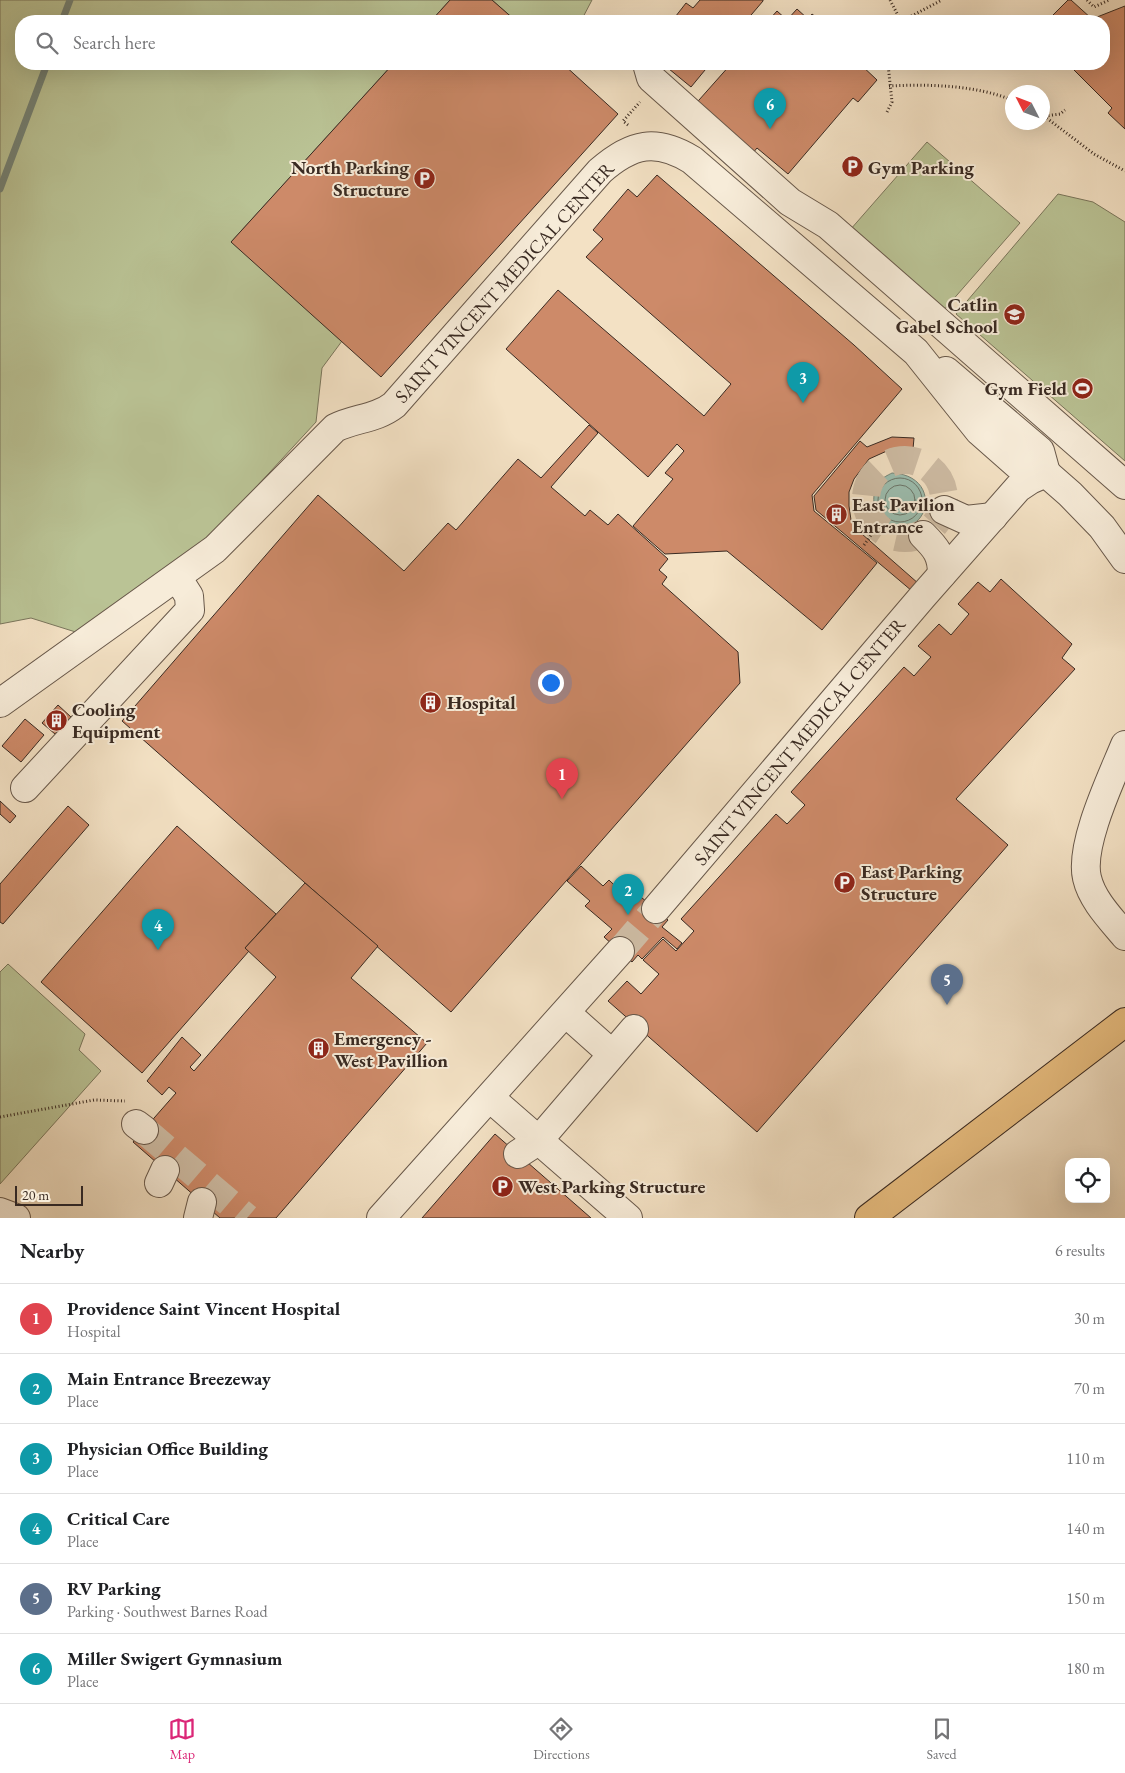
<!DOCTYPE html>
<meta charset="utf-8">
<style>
body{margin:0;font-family:"EB Garamond",serif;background:#f6f6f6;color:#202124}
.controls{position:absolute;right:15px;bottom:15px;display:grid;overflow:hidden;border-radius:10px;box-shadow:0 5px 20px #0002}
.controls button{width:45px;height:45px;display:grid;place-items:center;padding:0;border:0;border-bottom:1px solid #e0e0e0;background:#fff;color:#202124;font:25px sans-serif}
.compass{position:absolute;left:1005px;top:85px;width:45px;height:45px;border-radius:50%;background:#fff;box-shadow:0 5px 20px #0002;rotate:312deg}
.scale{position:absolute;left:15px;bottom:12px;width:68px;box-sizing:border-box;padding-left:5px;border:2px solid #392a22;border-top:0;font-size:14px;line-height:18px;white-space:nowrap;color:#392a22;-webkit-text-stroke:4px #f7ecd9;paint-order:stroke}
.you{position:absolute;left:550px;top:682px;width:18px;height:18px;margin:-12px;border:4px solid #fff;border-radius:50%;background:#1a73e8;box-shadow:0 0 0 8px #1a73e833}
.badge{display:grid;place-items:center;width:32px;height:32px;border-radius:50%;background:#db2777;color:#fff;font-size:16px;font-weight:700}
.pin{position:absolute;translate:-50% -41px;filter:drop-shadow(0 1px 2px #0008)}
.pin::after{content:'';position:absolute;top:26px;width:18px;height:15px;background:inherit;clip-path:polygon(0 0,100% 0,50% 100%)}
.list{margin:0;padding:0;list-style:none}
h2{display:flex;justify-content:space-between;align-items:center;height:65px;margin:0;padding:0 20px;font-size:21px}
h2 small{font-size:16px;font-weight:400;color:#757577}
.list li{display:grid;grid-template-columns:32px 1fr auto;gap:15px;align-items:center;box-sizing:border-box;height:70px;padding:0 20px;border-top:1px solid #e0e0e0}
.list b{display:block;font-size:19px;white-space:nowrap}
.list p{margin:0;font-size:16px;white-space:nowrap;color:#757577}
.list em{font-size:16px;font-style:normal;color:#757577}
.icon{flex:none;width:28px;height:28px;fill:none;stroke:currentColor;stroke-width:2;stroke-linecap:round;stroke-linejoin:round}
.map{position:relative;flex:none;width:1125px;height:1218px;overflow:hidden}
.search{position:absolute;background:#fff;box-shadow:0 5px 20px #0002;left:15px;right:15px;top:15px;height:55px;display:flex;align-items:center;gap:12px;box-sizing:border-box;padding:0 18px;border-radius:20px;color:#757577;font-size:19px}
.sheet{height:485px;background:#fff}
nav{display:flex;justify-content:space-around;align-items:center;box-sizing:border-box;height:70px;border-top:1px solid #e0e0e0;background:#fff;font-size:14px;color:#757577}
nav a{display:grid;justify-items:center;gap:2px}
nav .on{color:#db2777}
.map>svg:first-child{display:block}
.green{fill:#bac395;stroke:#7a765c}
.water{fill:#9cbeb0;stroke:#748377}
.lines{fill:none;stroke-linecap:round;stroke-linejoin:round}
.shore{stroke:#6a7469;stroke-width:1}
.stream{stroke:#748377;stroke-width:7}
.building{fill:#cd8a69;stroke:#392a22}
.minor-tunnel{stroke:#cebca4;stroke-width:28;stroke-dasharray:28 14;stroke-linecap:butt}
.minor-casing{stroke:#68584a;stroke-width:30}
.major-casing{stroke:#392a22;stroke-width:30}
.path{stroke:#392a22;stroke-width:3;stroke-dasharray:1 2.5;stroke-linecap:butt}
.minor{stroke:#f7ecd9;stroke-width:28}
.major{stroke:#eac082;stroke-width:28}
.labels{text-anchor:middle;stroke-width:4;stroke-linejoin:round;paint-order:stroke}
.poi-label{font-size:19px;font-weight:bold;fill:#392a22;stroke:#f7ecd9;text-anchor:start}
.street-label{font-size:19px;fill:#392a22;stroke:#f7ecd9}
</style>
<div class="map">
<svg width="1125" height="1218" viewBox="0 0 1125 1218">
<rect width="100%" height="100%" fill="#f3e1c4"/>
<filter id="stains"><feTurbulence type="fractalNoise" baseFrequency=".004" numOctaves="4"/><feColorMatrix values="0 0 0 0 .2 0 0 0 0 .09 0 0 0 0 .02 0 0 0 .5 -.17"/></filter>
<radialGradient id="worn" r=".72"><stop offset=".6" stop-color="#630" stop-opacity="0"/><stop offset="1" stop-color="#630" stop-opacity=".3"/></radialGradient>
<g class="green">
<path d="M 0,0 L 450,0 L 431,21 L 21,21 L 21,64 L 393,64 L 232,241 L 342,341 L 322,368 L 316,422 L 201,547 L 82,634 L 31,618 L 0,624 Z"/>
<path d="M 492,0 L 592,0 L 581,21 L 516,21 Z"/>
<path d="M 927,142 L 1020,223 L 943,311 L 850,230 Z"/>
<path d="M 1058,194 L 1093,202 L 1125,222 L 1125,461 L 956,314 Z"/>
<path d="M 8,964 L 85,1034 L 79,1050 L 101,1071 L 0,1184 L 0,972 Z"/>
</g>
<path class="water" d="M 892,473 C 939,475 932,529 899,527 C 877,526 866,499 880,481 C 882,478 888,475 892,473 Z"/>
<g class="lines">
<g class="shore">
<circle cx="900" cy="500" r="22"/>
<circle cx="900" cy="500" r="15"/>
</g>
<g class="stream">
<path d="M 62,21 L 70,0"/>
<path d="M 0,189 L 47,64"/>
</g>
</g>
<g class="building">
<path d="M 450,0 L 492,0 L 516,21 L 431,21 Z"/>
<path d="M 700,0 L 763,0 L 763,1 L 746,21 L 672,21 L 686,3 L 693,8 Z"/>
<path d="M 1068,0 L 1071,0 L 1092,19 L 1125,6 L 1125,129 L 1108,113 L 1112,108 L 1068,64 L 1104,64 L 1104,21 L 1047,21 Z"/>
<path d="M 797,9 L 808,19 L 812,14 L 821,21 L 768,21 L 777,11 L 787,20 Z"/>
<path d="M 393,64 L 563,64 L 618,114 L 381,377 L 231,242 Z"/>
<path d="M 663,64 L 710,64 L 691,87 Z"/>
<path d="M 731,64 L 860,64 L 877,80 L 858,102 L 853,98 L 788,174 L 757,148 L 748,159 L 691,109 Z"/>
<path d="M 657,175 L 854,345 L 902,389 L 812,495 L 814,511 L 877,563 L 822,630 L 727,551 L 665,554 L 633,526 L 673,479 L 665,473 L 684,451 L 677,444 L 648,477 L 506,349 L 558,290 L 704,416 L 731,384 L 586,257 L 603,239 L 593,230 L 628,189 L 637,197 Z"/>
<path d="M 589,425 L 598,433 L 551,487 L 585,516 L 590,510 L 608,525 L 618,514 L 668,559 L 659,570 L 667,577 L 662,584 L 738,652 L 740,683 L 451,1012 L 122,721 L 318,495 L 404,571 L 448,523 L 456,530 L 518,459 L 541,478 Z"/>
<path d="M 892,437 L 914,438 L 913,449 L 889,450 L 869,459 L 854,479 L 849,492 L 849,506 L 851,520 L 862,534 L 919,584 L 912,591 L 816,510 L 814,496 L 860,441 L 867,447 Z"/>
<path d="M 1001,579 L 1072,644 L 1062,658 L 1075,669 L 956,799 L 1008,845 L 757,1132 L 608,1001 L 627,981 L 641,994 L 659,974 L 643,960 L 663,939 L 676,951 L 694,931 L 681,919 L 776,814 L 787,824 L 805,805 L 791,792 L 904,667 L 914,676 L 931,657 L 918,646 L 939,624 L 951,635 L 969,614 L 958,604 L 978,582 L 990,592 Z"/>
<path d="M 58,705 L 71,717 L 55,734 L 42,723 Z"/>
<path d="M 25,719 L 44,735 L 21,762 L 2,746 Z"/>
<path d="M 0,801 L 16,816 L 10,823 L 0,814 Z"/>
<path d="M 68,806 L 89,825 L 3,924 L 0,922 L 0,884 Z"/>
<path d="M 177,826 L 276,914 L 245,948 L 249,951 L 142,1073 L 41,982 Z"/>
<path d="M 581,866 L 603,886 L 609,880 L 634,904 L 641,897 L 668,920 L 662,927 L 682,943 L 677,949 L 663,937 L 642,959 L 638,955 L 632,962 L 604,937 L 612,929 L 585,906 L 590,901 L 567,881 Z"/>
<path d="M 305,883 L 378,946 L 351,978 L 427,1043 L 276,1218 L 220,1218 L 133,1142 L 176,1093 L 169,1087 L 162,1095 L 147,1081 L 182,1037 L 201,1055 L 190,1067 L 194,1071 L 276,977 L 245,948 Z"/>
<path d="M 495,1134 L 591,1218 L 422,1218 Z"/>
</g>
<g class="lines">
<g class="minor-tunnel">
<circle cx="905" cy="499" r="39"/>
<path d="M 620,951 L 656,909"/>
<path d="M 144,1130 L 247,1218"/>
</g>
<defs>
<g id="minor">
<path d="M 647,64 L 651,78 L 790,202 L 828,225 L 1125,485"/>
<path d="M 946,371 L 1040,451 L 1046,473"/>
<path d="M 944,510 L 966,520 L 993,517"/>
<path d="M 923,535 C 936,548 942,555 942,574"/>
<path d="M 0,703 L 215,549 L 335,428 C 355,418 376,419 394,405 L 600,171 C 632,143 656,138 692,160 L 916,352 L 979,431 L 1021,468 L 1046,473 L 1070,494 L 1102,527 L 1125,559"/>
<path d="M 1125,745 C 1112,777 1079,845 1087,878 C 1092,900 1111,919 1125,936"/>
<path d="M 25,788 L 190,610 L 189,596 L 177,577"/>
<path d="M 656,909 L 923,596 L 1018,488 L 1030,480 L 1046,473"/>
<path d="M 566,1013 L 612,1054"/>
<path d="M 490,1098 L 628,1218"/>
<path d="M 136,1124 L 144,1130"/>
<path d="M 518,1154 L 538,1141 L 634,1029"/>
<path d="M 159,1183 L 165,1170"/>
<path d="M 0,1212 L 16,1218"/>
<path d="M 198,1218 L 202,1202"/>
<path d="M 381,1218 L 620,951"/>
</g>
<path id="major" d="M 869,1218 L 1125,1022"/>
</defs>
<use href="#minor" class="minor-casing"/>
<use href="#major" class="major-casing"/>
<g class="path">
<path d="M 890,0 L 901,21"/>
<path d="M 1087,0 L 1094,7 L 1109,0"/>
<path d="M 902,21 L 942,0"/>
<path d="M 889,86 C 929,84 975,85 1012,100"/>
<path d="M 887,112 L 892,102 L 888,64"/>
<path d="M 1044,116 L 1094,154 L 1125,171"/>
<path d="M 1045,116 L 1060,114 L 1065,110"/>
<path d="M 628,125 L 623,121 L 640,102"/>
<path d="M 864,545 L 877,527"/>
<path d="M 0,1117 L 94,1100 L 125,1101"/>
</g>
<use href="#minor" class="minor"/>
<use href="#major" class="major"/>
</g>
<defs>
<symbol id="parking-disc" viewBox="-11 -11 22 22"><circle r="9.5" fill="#8f2418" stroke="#f7ecd9"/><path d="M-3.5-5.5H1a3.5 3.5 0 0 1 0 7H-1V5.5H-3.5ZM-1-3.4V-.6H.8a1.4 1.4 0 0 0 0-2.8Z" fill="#fff"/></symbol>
<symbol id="school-disc" viewBox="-11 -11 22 22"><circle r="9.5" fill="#8f2418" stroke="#f7ecd9"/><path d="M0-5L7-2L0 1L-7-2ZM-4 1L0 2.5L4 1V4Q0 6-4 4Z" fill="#fff"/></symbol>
<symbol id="stadium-disc" viewBox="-11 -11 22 22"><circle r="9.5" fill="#8f2418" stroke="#f7ecd9"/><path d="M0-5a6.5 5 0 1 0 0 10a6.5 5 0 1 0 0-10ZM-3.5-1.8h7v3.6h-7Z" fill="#fff"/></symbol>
<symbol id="building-disc" viewBox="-11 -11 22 22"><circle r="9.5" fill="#8f2418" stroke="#f7ecd9"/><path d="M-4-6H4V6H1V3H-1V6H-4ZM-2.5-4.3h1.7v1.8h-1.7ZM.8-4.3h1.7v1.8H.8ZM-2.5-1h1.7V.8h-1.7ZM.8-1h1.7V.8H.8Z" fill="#fff"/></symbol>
</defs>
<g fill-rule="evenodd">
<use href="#parking-disc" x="840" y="154" width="25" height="25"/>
<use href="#parking-disc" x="412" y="166" width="25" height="25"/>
<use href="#school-disc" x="1002" y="302" width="25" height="25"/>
<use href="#stadium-disc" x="1070" y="376" width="25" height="25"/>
<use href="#building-disc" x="824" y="502" width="25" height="25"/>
<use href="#building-disc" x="418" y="690" width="25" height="25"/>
<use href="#building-disc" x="44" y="708" width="25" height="25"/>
<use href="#parking-disc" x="832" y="870" width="25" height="25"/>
<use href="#building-disc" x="306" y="1036" width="25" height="25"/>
<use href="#parking-disc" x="490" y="1174" width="25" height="25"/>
</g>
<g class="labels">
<g class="poi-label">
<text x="409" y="174" text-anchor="end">North Parking<tspan x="409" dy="22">Structure</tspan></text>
<text x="868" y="174">Gym Parking</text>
<text x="998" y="311" text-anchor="end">Catlin<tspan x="998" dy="22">Gabel School</tspan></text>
<text x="1067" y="395" text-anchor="end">Gym Field</text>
<text x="852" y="511">East Pavilion<tspan x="852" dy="22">Entrance</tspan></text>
<text x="447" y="709">Hospital</text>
<text x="72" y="716">Cooling<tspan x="72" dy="22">Equipment</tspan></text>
<text x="861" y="878">East Parking<tspan x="861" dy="22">Structure</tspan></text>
<text x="334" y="1045">Emergency -<tspan x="334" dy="22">West Pavillion</tspan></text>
<text x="518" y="1193">West Parking Structure</text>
</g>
<g class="street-label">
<text transform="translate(504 282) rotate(-48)" y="7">SAINT VINCENT MEDICAL CENTER</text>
<text transform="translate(799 741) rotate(-50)" y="7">SAINT VINCENT MEDICAL CENTER</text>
</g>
</g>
<rect width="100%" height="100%" filter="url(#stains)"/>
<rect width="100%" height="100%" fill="url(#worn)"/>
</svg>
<div class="controls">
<button><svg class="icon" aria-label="locate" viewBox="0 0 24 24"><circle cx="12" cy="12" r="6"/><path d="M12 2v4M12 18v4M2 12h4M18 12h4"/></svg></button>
</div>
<svg class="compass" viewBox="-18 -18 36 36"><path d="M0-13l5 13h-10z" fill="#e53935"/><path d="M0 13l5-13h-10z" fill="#757577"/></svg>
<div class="scale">20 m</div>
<div class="you"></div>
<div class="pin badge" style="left:562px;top:799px;background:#e0444e">1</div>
<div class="pin badge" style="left:628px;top:915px;background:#0f9aa8">2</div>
<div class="pin badge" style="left:803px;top:403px;background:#0f9aa8">3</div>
<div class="pin badge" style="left:158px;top:950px;background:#0f9aa8">4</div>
<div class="pin badge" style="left:947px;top:1005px;background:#5c6f8a">5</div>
<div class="pin badge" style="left:770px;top:129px;background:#0f9aa8">6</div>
<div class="search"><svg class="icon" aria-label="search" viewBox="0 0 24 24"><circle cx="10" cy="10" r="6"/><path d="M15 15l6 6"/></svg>Search here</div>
</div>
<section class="sheet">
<h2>Nearby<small>6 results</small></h2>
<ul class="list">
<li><span class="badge" style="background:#e0444e">1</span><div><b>Providence Saint Vincent Hospital</b><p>Hospital</p></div><em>30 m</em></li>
<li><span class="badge" style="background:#0f9aa8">2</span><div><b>Main Entrance Breezeway</b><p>Place</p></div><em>70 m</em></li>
<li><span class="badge" style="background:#0f9aa8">3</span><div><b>Physician Office Building</b><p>Place</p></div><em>110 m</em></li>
<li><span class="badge" style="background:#0f9aa8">4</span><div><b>Critical Care</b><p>Place</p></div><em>140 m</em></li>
<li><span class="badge" style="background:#5c6f8a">5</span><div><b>RV Parking</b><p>Parking · Southwest Barnes Road</p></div><em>150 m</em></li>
<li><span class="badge" style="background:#0f9aa8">6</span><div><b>Miller Swigert Gymnasium</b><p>Place</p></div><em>180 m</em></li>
</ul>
</section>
<nav>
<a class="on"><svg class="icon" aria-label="map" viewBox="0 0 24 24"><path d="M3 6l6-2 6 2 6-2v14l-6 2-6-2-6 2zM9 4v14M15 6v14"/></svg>Map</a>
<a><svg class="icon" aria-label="directions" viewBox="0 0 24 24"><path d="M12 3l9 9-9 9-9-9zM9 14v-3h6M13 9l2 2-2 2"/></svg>Directions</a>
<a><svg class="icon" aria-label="saved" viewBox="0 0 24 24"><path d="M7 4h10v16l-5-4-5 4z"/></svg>Saved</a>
</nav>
